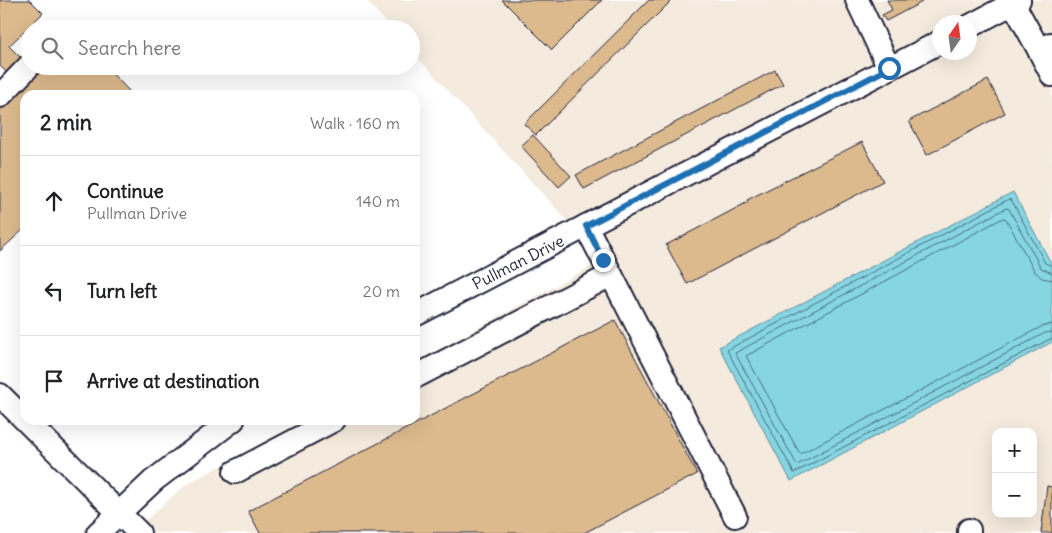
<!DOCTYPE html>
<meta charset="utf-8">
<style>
body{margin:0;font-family:Delius,sans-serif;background:#f6f6f6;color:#202124}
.controls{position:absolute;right:15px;bottom:15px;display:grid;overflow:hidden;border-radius:10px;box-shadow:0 5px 20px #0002}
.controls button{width:45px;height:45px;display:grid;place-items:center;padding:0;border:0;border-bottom:1px solid #e0e0e0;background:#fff;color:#202124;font:25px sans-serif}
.compass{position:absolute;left:932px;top:15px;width:45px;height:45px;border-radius:50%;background:#fff;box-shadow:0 5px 20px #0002;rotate:13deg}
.stop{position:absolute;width:15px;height:15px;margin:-11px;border:4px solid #1f6fb2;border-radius:50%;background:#fff}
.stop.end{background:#1f6fb2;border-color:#fff;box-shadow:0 1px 5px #0008}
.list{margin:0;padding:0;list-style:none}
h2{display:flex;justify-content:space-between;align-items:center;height:65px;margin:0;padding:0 20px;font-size:21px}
h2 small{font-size:16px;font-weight:400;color:#757577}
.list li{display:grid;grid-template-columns:32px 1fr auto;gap:15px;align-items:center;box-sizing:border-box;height:90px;padding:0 20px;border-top:1px solid #e0e0e0}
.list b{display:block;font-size:19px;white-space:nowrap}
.list p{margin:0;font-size:16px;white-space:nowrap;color:#757577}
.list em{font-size:16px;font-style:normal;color:#757577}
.icon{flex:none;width:28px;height:28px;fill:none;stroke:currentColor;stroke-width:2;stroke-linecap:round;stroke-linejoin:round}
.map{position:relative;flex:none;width:1052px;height:533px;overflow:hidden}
.search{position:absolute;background:#fff;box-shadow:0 5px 20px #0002;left:20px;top:20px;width:400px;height:55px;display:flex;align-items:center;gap:12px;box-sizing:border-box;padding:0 18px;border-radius:28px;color:#757577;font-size:19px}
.panel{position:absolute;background:#fff;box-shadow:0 5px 20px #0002;left:20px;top:90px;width:400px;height:335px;border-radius:15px}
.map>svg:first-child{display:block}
.built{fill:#f4eadd;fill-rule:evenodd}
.water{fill:#86d6e2;stroke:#5e8e9f}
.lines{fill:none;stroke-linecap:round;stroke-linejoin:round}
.shore{stroke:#4a6a7e;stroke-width:1}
.building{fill:#dcba8e;stroke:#22223b}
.minor-casing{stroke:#22223b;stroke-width:26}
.minor{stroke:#fff;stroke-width:22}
.route{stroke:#1f6fb2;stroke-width:6}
.labels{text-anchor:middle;stroke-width:4;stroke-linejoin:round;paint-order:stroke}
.street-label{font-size:16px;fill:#22223b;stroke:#fff}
</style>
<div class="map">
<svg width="1052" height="533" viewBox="0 0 1052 533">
<rect width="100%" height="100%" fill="#fff"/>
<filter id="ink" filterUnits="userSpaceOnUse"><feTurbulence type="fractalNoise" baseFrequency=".02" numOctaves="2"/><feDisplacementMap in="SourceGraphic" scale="10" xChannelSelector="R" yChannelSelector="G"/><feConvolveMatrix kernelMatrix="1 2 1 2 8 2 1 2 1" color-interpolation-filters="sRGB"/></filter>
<g filter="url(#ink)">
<path class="built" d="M 366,0 L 1052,0 L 1052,533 L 131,533 L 187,484 L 306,420 L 415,420 L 415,362 L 603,260 L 411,50 L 411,29 L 392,29 ZM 940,22 L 970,22 L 970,52 L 940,52 ZM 996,432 L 1033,432 L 1033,514 L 996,514 Z"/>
<path class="water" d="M 1013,192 L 1052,265 L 1052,342 L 791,481 L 719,347 Z"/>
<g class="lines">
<g class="shore">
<path d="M 1052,266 L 1045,263 L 1012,201 L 1009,199 L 727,350 L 794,473 L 1052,338"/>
<path d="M 1052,273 L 1041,268 L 1009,209 L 1006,208 L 735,353 L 797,465 L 1045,333 L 1052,332"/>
<path d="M 1052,280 L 1042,278 L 1035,272 L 1006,219 L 1003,218 L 746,356 L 800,454 L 1041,327 L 1052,324"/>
</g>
</g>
<g class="building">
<path d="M 0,0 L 30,0 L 43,13 L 9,46 L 23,60 L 9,75 L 0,66 Z"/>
<path d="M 502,0 L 602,0 L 552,50 Z"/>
<path d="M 649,0 L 672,0 L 536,135 L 524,124 Z"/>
<path d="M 887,0 L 921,0 L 922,2 L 886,21 L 882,15 L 892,10 Z"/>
<path d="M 40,66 L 105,66 L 133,95 L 25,95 L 25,228 L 0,251 L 0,105 Z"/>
<path d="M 775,70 L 783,84 L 584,189 L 576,175 Z"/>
<path d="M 988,80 L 1005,113 L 927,155 L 909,121 Z"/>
<path d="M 533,135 L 571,176 L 559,187 L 521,146 Z"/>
<path d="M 862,142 L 883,181 L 687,284 L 666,245 L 748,202 L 747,200 Z"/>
<path d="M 615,320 L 697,474 L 584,533 L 260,533 L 248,511 Z"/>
<path d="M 1047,486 L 1052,487 L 1052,533 L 1041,533 Z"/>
</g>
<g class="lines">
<defs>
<g id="minor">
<path d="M 857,0 L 889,68"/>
<path d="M 1013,3 L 1039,50"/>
<path d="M 970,26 L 1019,0"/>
<path d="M 1051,44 L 1039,50 L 1052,75"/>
<path d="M 0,96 L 29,66"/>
<path d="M 586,226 L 735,516"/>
<path d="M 415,315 L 940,42"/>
<path d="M 415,377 L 611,275"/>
<path d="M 0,395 L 139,533"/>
<path d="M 235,472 L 334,420"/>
<path d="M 98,533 L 153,481 L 233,420"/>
<path d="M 969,533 L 969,530"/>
</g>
</defs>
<use href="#minor" class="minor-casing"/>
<use href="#minor" class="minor"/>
</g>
</g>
<g class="lines" filter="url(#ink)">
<path class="route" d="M 603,260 L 586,226 L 889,68"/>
</g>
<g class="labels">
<g class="street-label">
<text transform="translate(518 262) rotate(-27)" y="6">Pullman Drive</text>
</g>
</g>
</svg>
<div class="controls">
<button>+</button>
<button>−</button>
</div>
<svg class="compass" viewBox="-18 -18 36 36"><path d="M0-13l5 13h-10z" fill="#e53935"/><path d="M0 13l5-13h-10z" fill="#757577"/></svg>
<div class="stop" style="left:889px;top:68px"></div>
<div class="stop end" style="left:603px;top:260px"></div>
<div class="search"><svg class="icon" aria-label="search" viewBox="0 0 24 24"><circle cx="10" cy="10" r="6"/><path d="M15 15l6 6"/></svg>Search here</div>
<section class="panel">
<h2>2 min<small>Walk · 160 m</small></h2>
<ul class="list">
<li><svg class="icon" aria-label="ahead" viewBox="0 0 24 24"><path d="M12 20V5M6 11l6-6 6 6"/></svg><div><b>Continue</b><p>Pullman Drive</p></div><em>140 m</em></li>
<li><svg class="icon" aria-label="left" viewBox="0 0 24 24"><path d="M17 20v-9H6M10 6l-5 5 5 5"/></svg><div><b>Turn left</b></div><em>20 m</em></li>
<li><svg class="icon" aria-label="arrive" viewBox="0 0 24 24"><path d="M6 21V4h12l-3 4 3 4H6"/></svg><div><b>Arrive at destination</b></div></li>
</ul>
</section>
</div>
